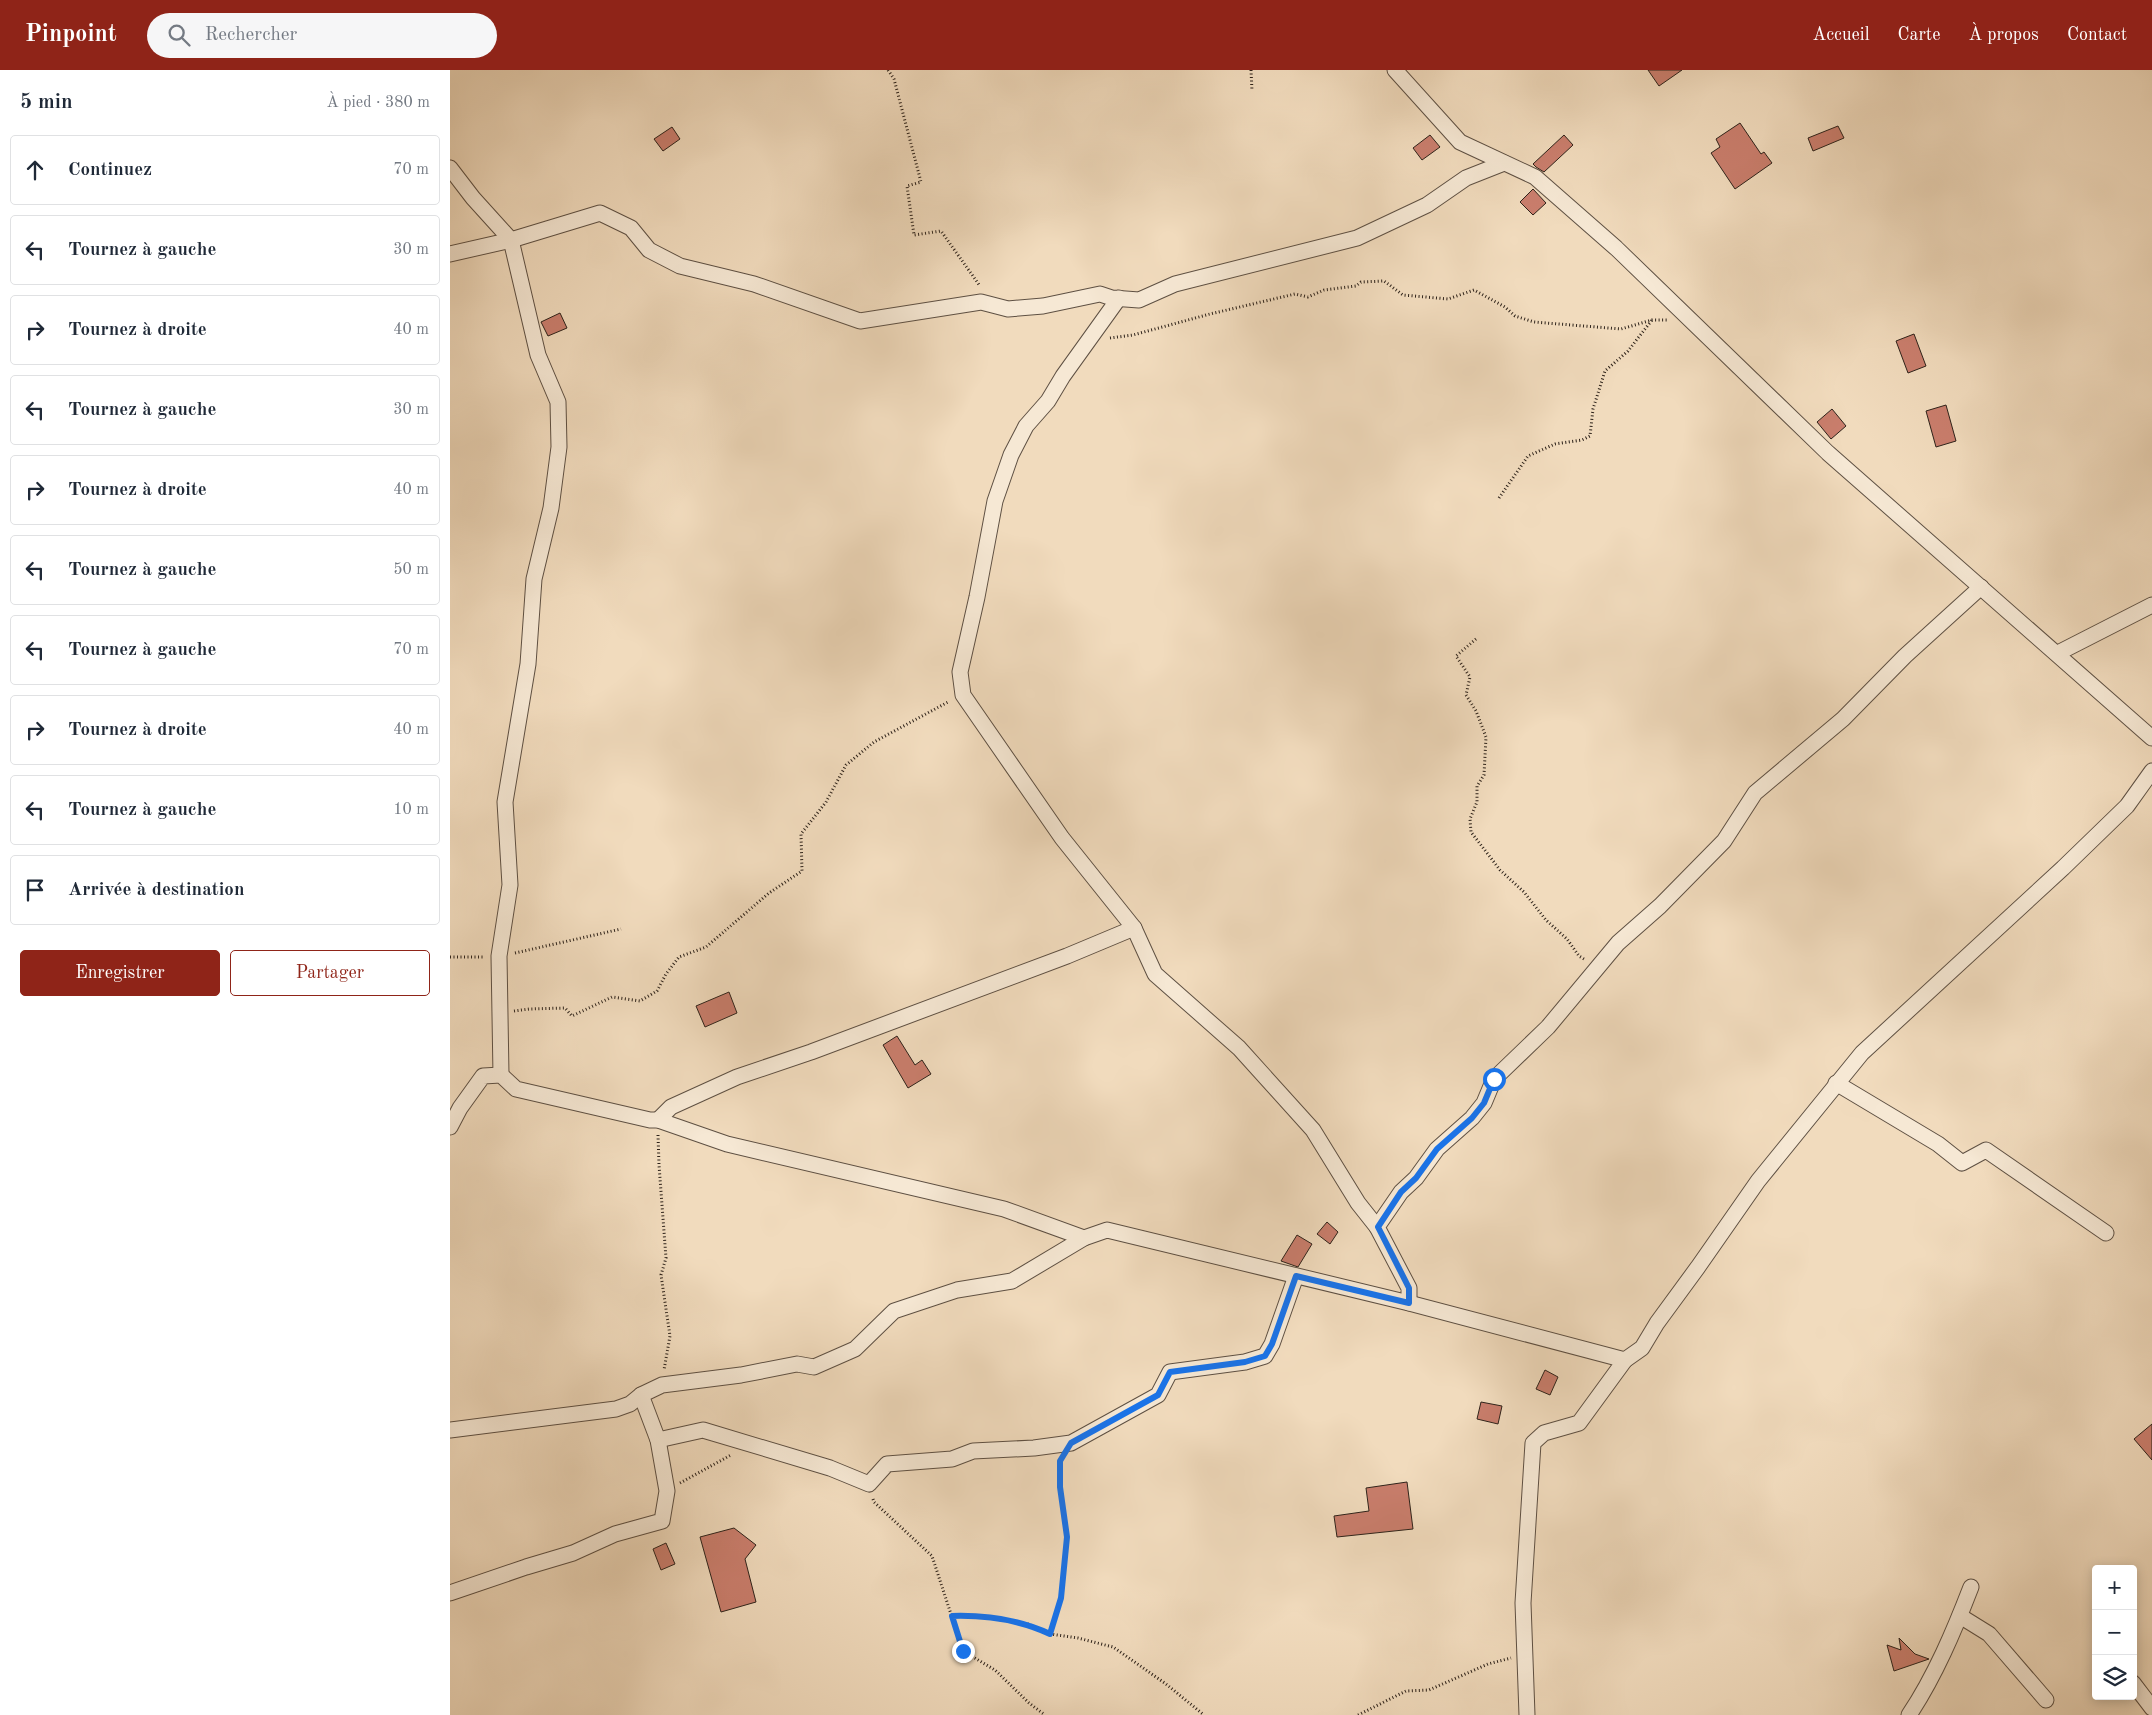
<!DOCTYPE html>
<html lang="fr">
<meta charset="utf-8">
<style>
body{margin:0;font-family:"Old Standard TT",serif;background:#f6f6f7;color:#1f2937}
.controls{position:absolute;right:15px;bottom:15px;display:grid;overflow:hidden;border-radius:5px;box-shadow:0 2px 12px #0003}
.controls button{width:45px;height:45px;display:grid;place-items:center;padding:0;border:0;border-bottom:1px solid #e0e1e3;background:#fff;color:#1f2937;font:25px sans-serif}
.stop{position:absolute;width:15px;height:15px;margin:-11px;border:4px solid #1a73e8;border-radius:50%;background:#fff}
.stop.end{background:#1a73e8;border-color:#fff;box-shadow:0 1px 5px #0008}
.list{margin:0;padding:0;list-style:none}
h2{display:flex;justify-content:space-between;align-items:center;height:65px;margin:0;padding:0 20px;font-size:21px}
h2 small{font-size:16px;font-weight:400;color:#747a83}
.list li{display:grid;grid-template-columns:32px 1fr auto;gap:15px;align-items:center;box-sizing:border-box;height:70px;margin:0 10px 10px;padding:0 10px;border:1px solid #e0e1e3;border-radius:5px}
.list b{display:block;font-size:19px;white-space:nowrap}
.list em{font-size:16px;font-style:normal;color:#747a83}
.actions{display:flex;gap:10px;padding:15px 20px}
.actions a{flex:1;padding:11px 0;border:1px solid #8f2418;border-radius:5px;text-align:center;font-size:18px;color:#8f2418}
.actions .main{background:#8f2418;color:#fff}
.icon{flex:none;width:28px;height:28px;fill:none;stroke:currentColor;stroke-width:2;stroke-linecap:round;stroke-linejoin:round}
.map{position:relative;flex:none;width:1702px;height:1645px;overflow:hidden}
header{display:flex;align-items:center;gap:30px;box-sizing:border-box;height:70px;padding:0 25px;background:#8f2418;color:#fff}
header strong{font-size:24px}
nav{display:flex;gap:28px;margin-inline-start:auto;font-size:18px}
.search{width:350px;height:45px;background:#f6f6f7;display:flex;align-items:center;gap:12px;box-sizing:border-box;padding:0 18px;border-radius:28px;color:#747a83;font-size:19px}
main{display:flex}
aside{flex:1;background:#fff}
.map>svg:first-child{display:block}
.building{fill:#ca7e6d;stroke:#2d221a}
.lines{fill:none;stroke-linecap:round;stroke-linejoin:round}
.minor-casing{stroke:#5e5043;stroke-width:17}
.path{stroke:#2d221a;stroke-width:3;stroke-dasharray:1 2.5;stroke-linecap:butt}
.minor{stroke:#f6e8d4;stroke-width:15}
.route{stroke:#1a73e8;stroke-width:6}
</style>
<header>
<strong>Pinpoint</strong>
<div class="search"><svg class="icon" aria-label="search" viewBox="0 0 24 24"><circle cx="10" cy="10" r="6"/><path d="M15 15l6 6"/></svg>Rechercher</div>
<nav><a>Accueil</a><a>Carte</a><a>À propos</a><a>Contact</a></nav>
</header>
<main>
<aside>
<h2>5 min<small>À pied · 380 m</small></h2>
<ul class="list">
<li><svg class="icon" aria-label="ahead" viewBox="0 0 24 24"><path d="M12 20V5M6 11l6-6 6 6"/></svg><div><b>Continuez</b></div><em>70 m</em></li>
<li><svg class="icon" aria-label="left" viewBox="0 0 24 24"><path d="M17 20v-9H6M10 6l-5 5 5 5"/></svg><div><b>Tournez à gauche</b></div><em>30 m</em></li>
<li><svg class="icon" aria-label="right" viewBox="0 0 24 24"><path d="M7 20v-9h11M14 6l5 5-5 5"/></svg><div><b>Tournez à droite</b></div><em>40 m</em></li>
<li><svg class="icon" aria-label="left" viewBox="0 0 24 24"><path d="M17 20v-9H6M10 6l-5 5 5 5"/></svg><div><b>Tournez à gauche</b></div><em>30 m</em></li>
<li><svg class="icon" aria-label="right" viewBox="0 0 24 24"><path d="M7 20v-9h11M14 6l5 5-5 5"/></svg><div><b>Tournez à droite</b></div><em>40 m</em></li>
<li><svg class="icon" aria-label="left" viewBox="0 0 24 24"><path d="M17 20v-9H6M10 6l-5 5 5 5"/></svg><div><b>Tournez à gauche</b></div><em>50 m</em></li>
<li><svg class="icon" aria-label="left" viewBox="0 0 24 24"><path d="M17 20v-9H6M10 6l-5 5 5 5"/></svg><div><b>Tournez à gauche</b></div><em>70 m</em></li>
<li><svg class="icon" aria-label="right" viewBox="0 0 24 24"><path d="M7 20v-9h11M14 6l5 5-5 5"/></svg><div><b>Tournez à droite</b></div><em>40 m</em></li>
<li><svg class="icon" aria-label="left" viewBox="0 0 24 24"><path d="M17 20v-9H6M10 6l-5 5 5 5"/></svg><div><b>Tournez à gauche</b></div><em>10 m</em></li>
<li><svg class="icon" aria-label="arrive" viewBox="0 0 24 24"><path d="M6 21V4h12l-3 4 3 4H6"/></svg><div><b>Arrivée à destination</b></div></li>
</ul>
<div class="actions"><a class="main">Enregistrer</a><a>Partager</a></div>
</aside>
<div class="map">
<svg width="1702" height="1645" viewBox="0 0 1702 1645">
<rect width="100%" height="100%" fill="#f1dbbd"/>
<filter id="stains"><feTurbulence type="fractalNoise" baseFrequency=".004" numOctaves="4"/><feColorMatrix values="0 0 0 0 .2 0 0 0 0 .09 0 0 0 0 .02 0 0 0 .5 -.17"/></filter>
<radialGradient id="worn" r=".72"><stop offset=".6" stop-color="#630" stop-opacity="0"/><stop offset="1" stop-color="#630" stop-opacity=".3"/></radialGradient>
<g class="building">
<path d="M 1198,0 L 1232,0 L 1209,16 Z"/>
<path d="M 1290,53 L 1311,84 L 1314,82 L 1322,93 L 1285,119 L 1261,83 L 1270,77 L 1266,69 Z"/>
<path d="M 1388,56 L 1394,68 L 1363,81 L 1358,68 Z"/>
<path d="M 222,57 L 230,69 L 213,81 L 204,69 Z"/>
<path d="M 980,65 L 990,77 L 972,90 L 963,78 Z"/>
<path d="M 1114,65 L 1123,75 L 1094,102 L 1086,97 L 1083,94 Z"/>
<path d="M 1083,119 L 1096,133 L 1083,145 L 1070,132 Z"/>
<path d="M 110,243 L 117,258 L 98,266 L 91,252 Z"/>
<path d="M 1464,264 L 1476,296 L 1458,303 L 1446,271 Z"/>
<path d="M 1496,335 L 1506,371 L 1486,377 L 1476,341 Z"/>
<path d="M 1382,339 L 1396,356 L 1381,369 L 1367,352 Z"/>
<path d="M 279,922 L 287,943 L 255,957 L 246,936 Z"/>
<path d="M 447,966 L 465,995 L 472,990 L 481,1004 L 458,1018 L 433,975 Z"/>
<path d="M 877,1152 L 888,1162 L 880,1174 L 867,1164 Z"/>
<path d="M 847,1165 L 862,1174 L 848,1197 L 831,1191 Z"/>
<path d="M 1095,1300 L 1108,1307 L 1100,1325 L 1086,1319 Z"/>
<path d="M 1031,1332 L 1052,1336 L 1048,1354 L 1027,1349 Z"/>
<path d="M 1702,1354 L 1702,1390 L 1684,1369 Z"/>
<path d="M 957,1412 L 963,1459 L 887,1467 L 884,1446 L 919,1441 L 916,1418 Z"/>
<path d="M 284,1458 L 306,1475 L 295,1489 L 306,1532 L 271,1542 L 250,1467 Z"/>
<path d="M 216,1473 L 225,1494 L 211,1500 L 203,1479 Z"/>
<path d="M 1449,1568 L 1465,1584 L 1479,1589 L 1444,1601 L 1437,1575 L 1451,1580 Z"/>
</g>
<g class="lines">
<defs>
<g id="minor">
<path d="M 945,0 L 1010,72 L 1085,107 L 1166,178 L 1378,383 L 1702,668"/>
<path d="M 0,98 L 23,128 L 61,170 L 88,285 L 108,332 L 109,377 L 101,438 L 84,509 L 78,594 L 55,732 L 60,815 L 49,886 L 51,1005"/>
<path d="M 0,184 L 61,170 L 150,143 L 181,158 L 199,180 L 230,196 L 304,214 L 410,251 L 531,232 L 558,239 L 593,236 L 650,224 L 662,228 L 689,230 L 725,214 L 907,168 L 977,135 L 1016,108 L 1054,93"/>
<path d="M 669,228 L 613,306 L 598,331 L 576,356 L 561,385 L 545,431 L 527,527 L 510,602 L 513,625 L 612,768 L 684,858 L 705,904 L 789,978 L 863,1060 L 908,1133 L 927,1157"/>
<path d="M 1608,583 L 1702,535"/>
<path d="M 1386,1013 L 1488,1074 L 1512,1093 L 1536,1080 L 1656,1163"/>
<path d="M 208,1050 L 221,1037 L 287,1007 L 361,982 L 617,886 L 684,858"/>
<path d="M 0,1057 L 10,1038 L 33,1006 L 51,1005 L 66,1019 L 200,1050 L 208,1050 L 277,1074 L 554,1139 L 634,1168"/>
<path d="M 959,1233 L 959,1218 L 927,1157 L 951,1122 L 966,1108 L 987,1079 L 1022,1048 L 1034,1033 L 1044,1009 L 1098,957 L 1168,873 L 1210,836 L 1274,771 L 1305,723 L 1393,649 L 1455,586 L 1531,517"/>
<path d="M 0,1360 L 166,1339 L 180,1334 L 191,1325 L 212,1315 L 291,1305 L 347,1294 L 364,1297 L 405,1279 L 444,1241 L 507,1220 L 562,1211 L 634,1168 L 657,1160 L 959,1233 L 1175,1290 L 1192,1278 L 1207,1253 L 1248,1197 L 1308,1111 L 1412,983 L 1613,798 L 1677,736 L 1702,701"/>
<path d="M 208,1370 L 253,1360 L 380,1398 L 419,1414 L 437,1394 L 502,1389 L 523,1381 L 584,1378 L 621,1373 L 708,1325 L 720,1302 L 795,1292 L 815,1286 L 822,1274 L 846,1206"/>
<path d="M 0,1523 L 76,1497 L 123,1483 L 165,1464 L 212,1451 L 217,1421 L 208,1370 L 191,1325"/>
<path d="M 1510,1546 L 1539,1564 L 1596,1630"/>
<path d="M 1683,1613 L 1702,1638"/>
<path d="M 1077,1645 L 1073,1533 L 1083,1373 L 1094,1363 L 1129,1353 L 1175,1290"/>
<path d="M 1459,1645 C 1485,1606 1504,1561 1521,1517"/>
</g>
</defs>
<use href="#minor" class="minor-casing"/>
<g class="path">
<path d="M 438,0 L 444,9 L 471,112 L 457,116 L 464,165 L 491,161 L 530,216"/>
<path d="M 801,0 L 802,21"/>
<path d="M 660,268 L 683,265 L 760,244 L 845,224 L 858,227 L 874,220 L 906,216 L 911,212 L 934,211 L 953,225 L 998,229 L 1024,220 L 1055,237 L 1065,246 L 1084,252 L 1171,259 L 1202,250 L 1217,250"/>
<path d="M 1049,428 L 1078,386 L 1105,374 L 1132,370 L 1140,366 L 1143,339 L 1155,301 L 1178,281 L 1202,250"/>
<path d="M 1026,569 L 1006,586 L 1020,607 L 1016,625 L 1026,641 L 1036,667 L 1034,705 L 1027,716 L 1027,732 L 1020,749 L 1021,762 L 1050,800 L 1074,822 L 1096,850 L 1117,869 L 1129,886 L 1134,889"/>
<path d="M 65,883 L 171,859"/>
<path d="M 0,887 L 34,887"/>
<path d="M 64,941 L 79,939 L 115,938 L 122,946 L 162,927 L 190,931 L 207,921 L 216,904 L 229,887 L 256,877 L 319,823 L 352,801 L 351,764 L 376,732 L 396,695 L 424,672 L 498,632"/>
<path d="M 208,1065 L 209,1095 L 216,1188 L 211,1205 L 220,1266 L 214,1300"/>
<path d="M 230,1413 L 281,1385"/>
<path d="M 423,1429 L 424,1432 L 482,1486 L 513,1581 L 545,1600 L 579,1633 L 595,1645"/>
<path d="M 501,1546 L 526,1546 L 578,1554 L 600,1564 L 628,1568 L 663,1577 L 716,1614 L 754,1645"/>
<path d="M 600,1564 L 611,1528 L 617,1467 L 610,1417 L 611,1391"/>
<path d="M 908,1645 L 956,1621 L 979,1620 L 1038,1594 L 1061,1588"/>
</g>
<use href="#minor" class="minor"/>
</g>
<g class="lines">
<path class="route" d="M 513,1581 L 502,1546 C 536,1545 568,1549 600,1564 L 611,1528 L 617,1467 L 610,1417 L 610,1391 L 621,1373 L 708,1325 L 720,1302 L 795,1292 L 815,1286 L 822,1274 L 846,1206 L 959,1233 L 959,1218 L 928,1157 L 951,1122 L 966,1108 L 987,1079 L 1022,1048 L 1034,1033 L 1044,1009"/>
</g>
<rect width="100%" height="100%" filter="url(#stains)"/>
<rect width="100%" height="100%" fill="url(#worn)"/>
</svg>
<div class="controls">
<button>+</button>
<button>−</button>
<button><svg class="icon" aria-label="layers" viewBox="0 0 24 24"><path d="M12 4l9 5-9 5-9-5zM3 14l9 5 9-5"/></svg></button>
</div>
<div class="stop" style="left:1044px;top:1009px"></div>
<div class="stop end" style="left:513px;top:1581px"></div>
</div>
</main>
